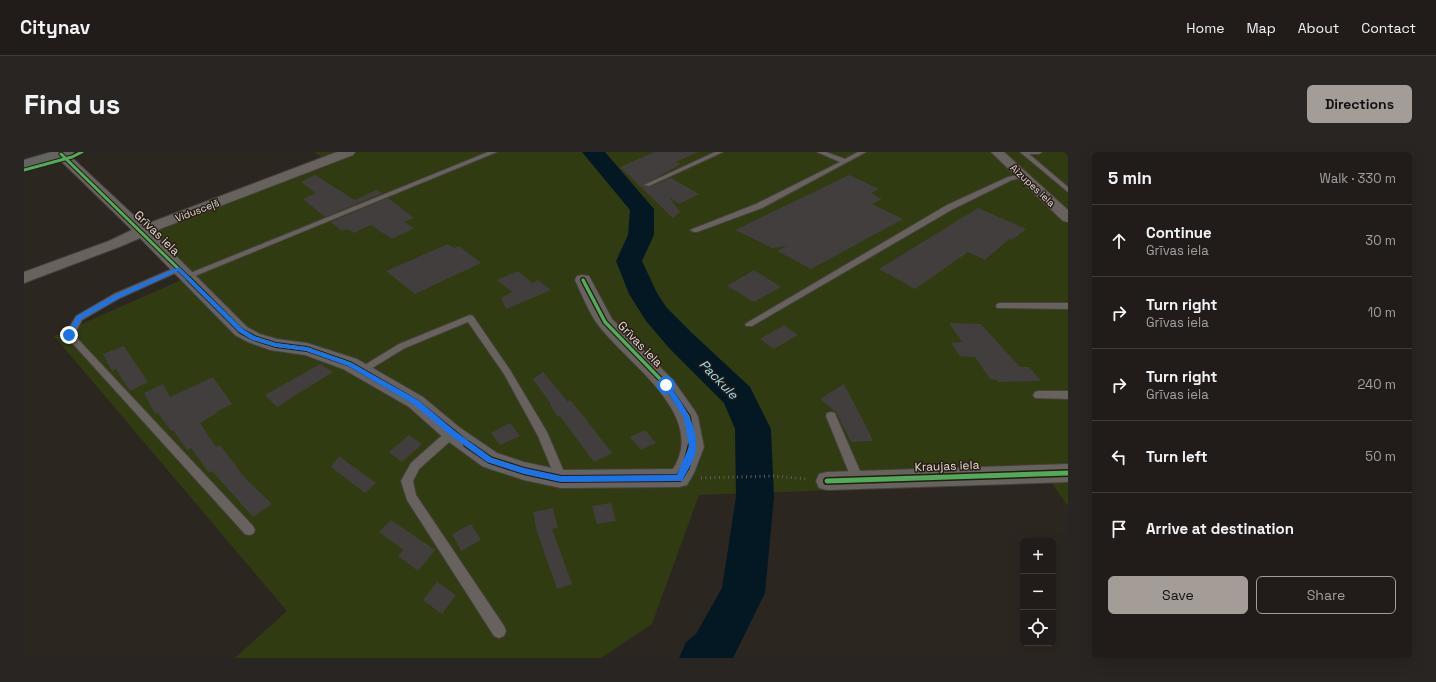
<!DOCTYPE html>
<meta charset="utf-8">
<style>
body{margin:0;font-family:"Space Grotesk",sans-serif;background:#292522;color:#f1f3f6}
.controls{position:absolute;right:12px;bottom:12px;display:grid;overflow:hidden;border-radius:6px;box-shadow:0 4px 16px #0002}
.controls button{width:36px;height:36px;display:grid;place-items:center;padding:0;border:0;border-bottom:1px solid #3e3a38;background:#211c19;color:#f1f3f6;font:20px sans-serif}
.stop{position:absolute;width:12px;height:12px;margin:-9px;border:3px solid #1a73e8;border-radius:50%;background:#fff}
.stop.end{background:#1a73e8;border-color:#fff;box-shadow:0 1px 4px #0008}
.list{margin:0;padding:0;list-style:none}
h2{display:flex;justify-content:space-between;align-items:center;height:52px;margin:0;padding:0 16px;font-size:17px}
h2 small{font-size:13px;font-weight:400;color:#a2a1a2}
.list li{display:grid;grid-template-columns:26px 1fr auto;gap:12px;align-items:center;box-sizing:border-box;height:72px;padding:0 16px;border-top:1px solid #3e3a38}
.list b{display:block;font-size:15px;white-space:nowrap}
.list p{margin:0;font-size:13px;white-space:nowrap;color:#a2a1a2}
.list em{font-size:13px;font-style:normal;color:#a2a1a2}
.actions{display:flex;gap:8px;padding:12px 16px}
.actions a{flex:1;padding:9px 0;border:1px solid #a49c97;border-radius:6px;text-align:center;font-size:14px;color:#a49c97}
.actions .main{background:#a49c97;color:#111}
.icon{flex:none;width:22px;height:22px;fill:none;stroke:currentColor;stroke-width:2;stroke-linecap:round;stroke-linejoin:round}
.map{position:relative;flex:none;width:1044px;height:506px;overflow:hidden;border-radius:6px}
header{display:flex;align-items:center;gap:24px;box-sizing:border-box;height:56px;padding:0 20px;background:#211c19;border-bottom:1px solid #3e3a38}
header strong{font-size:19px}
nav{display:flex;gap:22px;margin-inline-start:auto;font-size:14px}
.intro{display:flex;align-items:center;justify-content:space-between;box-sizing:border-box;height:96px;padding:0 24px}
h1{margin:0;font-size:28px}
.button{padding:10px 18px;border-radius:6px;background:#a49c97;color:#111;font-size:14px;font-weight:700}
main{display:flex;gap:24px;padding:0 24px}
aside{flex:1;background:#211c19;border-radius:6px;box-shadow:0 4px 16px #0002}
.map>svg:first-child{display:block}
.green{fill:#313b11}
.lines{fill:none;stroke-linecap:round;stroke-linejoin:round}
.river{fill:#041823;fill-rule:evenodd}
.building{fill:#423e3e}
.lane-casing{stroke:#46403d;stroke-width:2}
.street-casing{stroke:#46403d;stroke-width:2}
.primary-casing{stroke:#46403d;stroke-width:2}
.path{stroke:#615d5a;stroke-width:3;stroke-dasharray:1 3.5;stroke-linecap:butt}
.lane{fill:#67625e;fill-rule:evenodd}
.street{fill:#67625e;fill-rule:evenodd}
.primary{fill:#63655e;fill-rule:evenodd}
.cycleway-far2-casing{stroke:#261c14;stroke-width:5}
.cycleway-far1-casing{stroke:#261c14;stroke-width:6}
.cycleway-casing{stroke:#261c14;stroke-width:8}
.cycleway-far2{stroke:#51ab58;stroke-width:3}
.cycleway-far1{stroke:#51ab58;stroke-width:3.5}
.cycleway{stroke:#51ab58;stroke-width:5}
.route{fill:#1a73e8}
.labels{text-anchor:middle;stroke-width:3;stroke-linejoin:round;paint-order:stroke}
.far-street-label{font-size:10px;fill:#e4dcd7;stroke:#261c14}
.street-label{font-size:12px;fill:#e4dcd7;stroke:#261c14}
.water-label{font-size:13px;font-style:italic;fill:#9adefe;stroke:#261c14}
</style>
<header>
<strong>Citynav</strong>
<nav><a>Home</a><a>Map</a><a>About</a><a>Contact</a></nav>
</header>
<div class="intro"><h1>Find us</h1><a class="button">Directions</a></div>
<main>
<div class="map">
<svg width="1044" height="506" viewBox="0 0 1044 506">
<rect width="100%" height="100%" fill="#2c2621"/>
<path class="green" d="M 290,0 L 1044,0 L 1044,354 L 1027,330 L 675,343 L 628,472 L 577,506 L 211,506 L 263,459 L 30,184 L 171,122 L 124,81 L 308,12 Z"/>
<g class="lines">
<path class="river" d="M 558,0 L 581,0 L 630,57 L 630,83 L 618,109 L 633,141 L 642,155 L 668,181 L 726,235 L 747,277 L 750,345 L 741,441 L 709,506 L 655,506 L 662,490 L 672,482 L 698,436 L 712,345 L 711,277 L 700,251 L 646,197 L 622,169 L 605,142 L 592,109 L 604,83 L 606,58 Z"/>
</g>
<g class="building">
<path d="M 630,0 L 674,0 L 652,10 L 657,12 L 619,33 L 626,35 L 647,26 L 675,42 L 655,52 L 645,45 L 656,60 L 649,66 L 596,15 Z"/>
<path d="M 291,23 L 331,48 L 353,38 L 358,41 L 301,65 L 279,47 L 292,41 L 277,30 Z"/>
<path d="M 825,23 L 855,37 L 847,41 L 858,47 L 848,52 L 879,67 L 787,117 L 753,99 L 763,94 L 748,96 L 711,78 Z"/>
<path d="M 364,46 L 390,66 L 380,70 L 390,76 L 368,87 L 347,73 L 330,81 L 324,77 L 318,79 L 307,70 Z"/>
<path d="M 954,56 L 1002,77 L 988,88 L 985,87 L 961,108 L 944,100 L 891,137 L 855,117 Z"/>
<path d="M 424,92 L 430,96 L 435,94 L 457,111 L 391,142 L 362,119 Z"/>
<path d="M 730,118 L 757,135 L 730,150 L 703,134 Z"/>
<path d="M 494,119 L 508,131 L 514,128 L 527,138 L 482,157 L 477,146 L 488,140 L 473,128 Z"/>
<path d="M 925,171 L 957,172 L 996,215 L 1005,215 L 1017,229 L 974,230 L 973,228 L 966,227 L 951,205 L 936,204 L 927,191 L 938,190 Z"/>
<path d="M 760,173 L 774,183 L 750,197 L 736,187 Z"/>
<path d="M 100,194 L 124,230 L 106,239 L 92,217 L 88,219 L 79,202 Z"/>
<path d="M 296,212 L 309,220 L 253,255 L 241,243 Z"/>
<path d="M 519,220 L 544,250 L 546,248 L 557,261 L 588,301 L 570,310 L 536,264 L 534,265 L 526,253 L 527,252 L 509,227 Z"/>
<path d="M 189,225 L 208,252 L 192,260 L 193,261 L 176,271 L 192,295 L 196,293 L 222,327 L 248,352 L 229,365 L 188,319 L 185,321 L 167,296 L 163,298 L 149,278 L 147,279 L 134,261 L 131,262 L 120,241 L 139,232 L 146,245 Z"/>
<path d="M 820,232 L 843,276 L 849,289 L 827,290 L 812,260 L 796,247 Z"/>
<path d="M 486,271 L 496,284 L 476,293 L 467,281 Z"/>
<path d="M 621,278 L 632,291 L 617,298 L 606,285 Z"/>
<path d="M 385,283 L 398,292 L 378,310 L 365,300 Z"/>
<path d="M 315,304 L 352,331 L 341,341 L 307,315 Z"/>
<path d="M 587,351 L 592,369 L 573,372 L 568,354 Z"/>
<path d="M 529,356 L 534,376 L 528,377 L 548,432 L 533,437 L 513,380 L 509,360 Z"/>
<path d="M 367,368 L 411,398 L 394,419 L 374,404 L 380,398 L 355,380 Z"/>
<path d="M 447,372 L 457,388 L 437,399 L 428,382 Z"/>
<path d="M 413,430 L 432,443 L 418,462 L 399,448 Z"/>
</g>
<g class="lines">
<defs>
<g id="lane">
<path d="M 464,0 L 473,0 L 166,126 L 163,127 L 159,124 Z"/>
<path d="M 691,0 L 699,0 L 625,34 L 620,33 Z"/>
<path d="M 793,0 L 802,0 L 821,7 L 834,0 L 842,0 L 738,56 L 673,80 L 670,80 L 666,78 L 732,52 L 816,10 Z"/>
<path d="M 996,0 L 1018,0 L 1015,2 L 1005,2 L 1044,35 L 1044,40 Z"/>
<path d="M 998,22 L 1001,24 L 1000,25 L 988,28 L 929,57 L 728,174 L 722,174 L 721,172 L 923,53 L 984,25 Z"/>
<path d="M 155,114 L 158,114 L 158,118 L 96,146 L 58,168 L 50,183 L 229,374 L 231,378 L 229,382 L 225,383 L 221,382 L 41,183 L 52,164 L 90,142 Z"/>
<path d="M 976,151 L 1044,151 L 1044,157 L 973,156 L 972,154 L 973,152 Z"/>
<path d="M 446,163 L 449,164 L 486,218 L 523,280 L 543,327 L 541,330 L 537,332 L 533,330 L 514,284 L 480,222 L 444,170 L 381,196 L 340,221 L 334,221 L 332,219 L 334,217 L 375,192 Z"/>
<path d="M 1014,239 L 1044,239 L 1044,247 L 1011,246 L 1009,243 L 1011,240 Z"/>
<path d="M 807,260 L 811,261 L 812,264 L 840,328 L 838,331 L 834,333 L 830,331 L 828,328 L 802,264 L 803,261 Z"/>
<path d="M 428,277 L 432,278 L 433,281 L 432,284 L 395,317 L 389,329 L 392,343 L 480,474 L 482,479 L 480,484 L 475,486 L 470,484 L 383,348 L 377,329 L 387,311 L 424,278 Z"/>
</g>
<g id="street">
<path d="M 32,0 L 42,0 L 120,73 L 313,0 L 331,0 L 329,3 L 128,80 L 223,175 L 236,182 L 253,187 L 283,191 L 333,207 L 399,245 L 435,275 L 473,301 L 500,310 L 537,318 L 649,317 C 684,263 603,211 575,174 C 565,161 558,143 551,128 L 553,124 L 559,123 L 565,124 L 588,167 L 649,228 L 671,259 L 674,265 L 680,295 L 670,321 L 663,333 L 655,335 L 537,336 L 500,328 L 466,317 L 458,314 L 421,287 L 385,255 L 319,217 L 281,203 L 246,198 L 224,190 L 211,183 L 116,86 L 95,95 L 0,131 L 0,120 L 85,89 L 108,78 L 33,5 L 31,2 Z"/>
<path d="M 967,0 L 980,0 L 1044,58 L 1044,70 L 1039,69 Z"/>
<path d="M 1044,312 L 1044,330 L 803,338 L 795,336 L 792,329 L 795,322 L 803,320 Z"/>
</g>
<path id="primary" d="M 27,0 L 50,0 L 48,3 L 0,16 L 0,8 Z"/>
</defs>
<use href="#lane" class="lane-casing"/>
<use href="#street" class="street-casing"/>
<use href="#primary" class="primary-casing"/>
<path class="path" d="M 677,326 L 749,324 L 784,327"/>
<use href="#lane" class="lane"/>
<use href="#street" class="street"/>
<use href="#primary" class="primary"/>
<defs>
<g id="cycleway-far2">
<path d="M 37,2 L 166,128"/>
<path d="M 0,18 L 48,5 L 58,0"/>
</g>
<g id="cycleway-far1">
<path d="M 165,127 L 217,179 L 230,186 L 252,193 L 283,197 L 326,212 L 392,250 L 445,293"/>
<path d="M 559,128 L 581,170 L 642,233 L 664,265 L 669,293"/>
</g>
<g id="cycleway">
<path d="M 443,292 L 466,308 L 500,319 L 537,327 L 655,326 L 662,315 L 668,292"/>
<path d="M 803,329 L 1044,321"/>
</g>
</defs>
<use href="#cycleway-far2" class="cycleway-far2-casing"/>
<use href="#cycleway-far1" class="cycleway-far1-casing"/>
<use href="#cycleway" class="cycleway-casing"/>
<use href="#cycleway-far2" class="cycleway-far2"/>
<use href="#cycleway-far1" class="cycleway-far1"/>
<use href="#cycleway" class="cycleway"/>
</g>
<path class="route" d="M 155,115 L 219,177 L 232,185 L 252,191 L 283,195 L 328,211 L 394,248 L 431,279 L 468,306 L 500,316 L 537,324 L 653,323 L 665,295 L 660,266 L 639,233 L 644,231 C 657,250 673,270 672,295 C 672,306 663,319 658,329 L 656,329 L 537,330 L 500,322 L 463,310 L 426,283 L 389,252 L 324,214 L 282,199 L 252,195 L 228,188 L 215,180 L 154,119 L 95,146 L 57,167 L 47,185 L 43,185 L 42,183 L 53,164 L 91,143 Z"/>
<g class="labels">
<g class="far-street-label">
<text transform="translate(1009 33) rotate(43)" y="4">Aizupes iela</text>
<text transform="translate(173 58) rotate(-21)" y="4">Vidusceļš</text>
</g>
<g class="street-label">
<text transform="translate(133 81) rotate(44)" y="4">Grīvas iela</text>
<text transform="translate(616 192) rotate(46)" y="4">Grīvas iela</text>
<text transform="translate(923 314) rotate(-2)" y="4">Kraujas iela</text>
</g>
<g class="water-label">
<text transform="translate(695 227) rotate(46)" y="5">Packule</text>
</g>
</g>
</svg>
<div class="controls">
<button>+</button>
<button>−</button>
<button><svg class="icon" aria-label="locate" viewBox="0 0 24 24"><circle cx="12" cy="12" r="6"/><path d="M12 2v4M12 18v4M2 12h4M18 12h4"/></svg></button>
</div>
<div class="stop" style="left:642px;top:233px"></div>
<div class="stop end" style="left:45px;top:183px"></div>
</div>
<aside>
<h2>5 min<small>Walk · 330 m</small></h2>
<ul class="list">
<li><svg class="icon" aria-label="ahead" viewBox="0 0 24 24"><path d="M12 20V5M6 11l6-6 6 6"/></svg><div><b>Continue</b><p>Grīvas iela</p></div><em>30 m</em></li>
<li><svg class="icon" aria-label="right" viewBox="0 0 24 24"><path d="M7 20v-9h11M14 6l5 5-5 5"/></svg><div><b>Turn right</b><p>Grīvas iela</p></div><em>10 m</em></li>
<li><svg class="icon" aria-label="right" viewBox="0 0 24 24"><path d="M7 20v-9h11M14 6l5 5-5 5"/></svg><div><b>Turn right</b><p>Grīvas iela</p></div><em>240 m</em></li>
<li><svg class="icon" aria-label="left" viewBox="0 0 24 24"><path d="M17 20v-9H6M10 6l-5 5 5 5"/></svg><div><b>Turn left</b></div><em>50 m</em></li>
<li><svg class="icon" aria-label="arrive" viewBox="0 0 24 24"><path d="M6 21V4h12l-3 4 3 4H6"/></svg><div><b>Arrive at destination</b></div></li>
</ul>
<div class="actions"><a class="main">Save</a><a>Share</a></div>
</aside>
</main>
